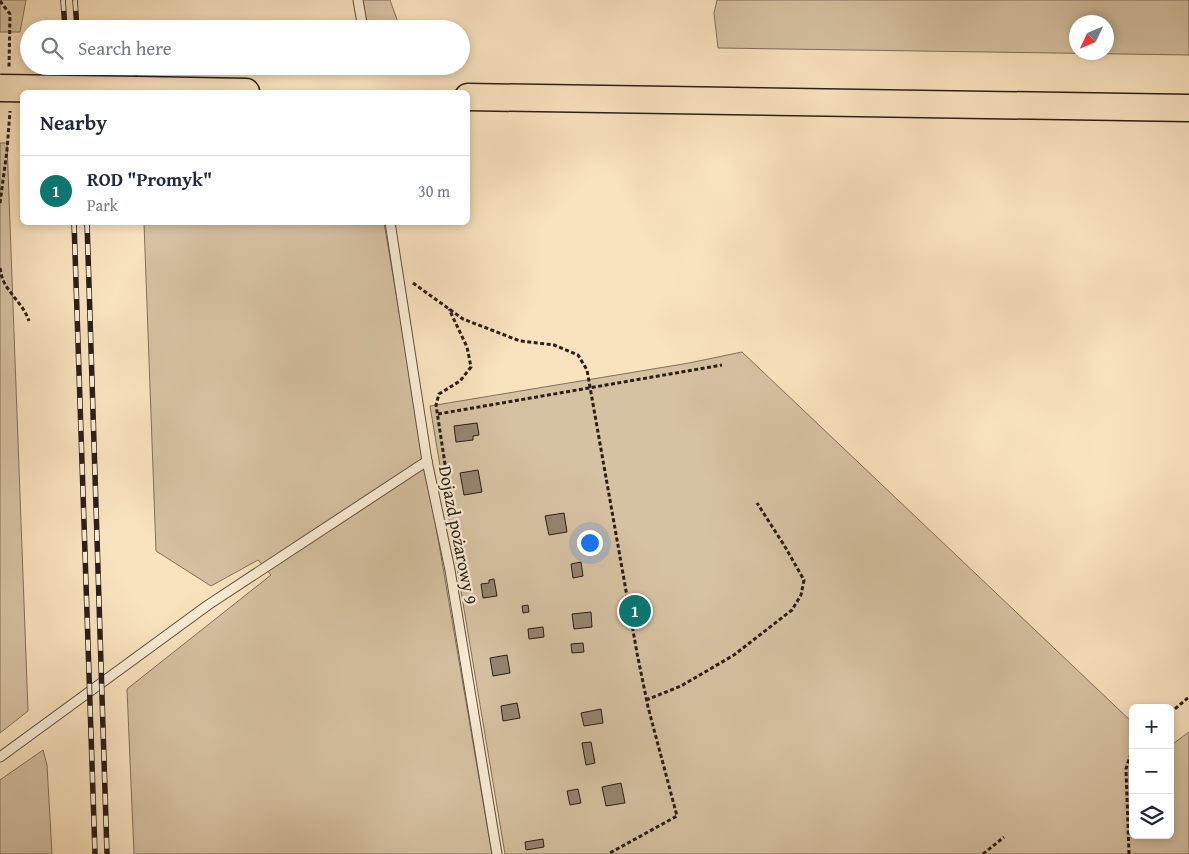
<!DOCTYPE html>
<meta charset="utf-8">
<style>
body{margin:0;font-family:"Gentium Book Plus",serif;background:#f2f2f3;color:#1f2937}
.controls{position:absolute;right:15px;bottom:15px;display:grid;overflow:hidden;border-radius:8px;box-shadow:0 2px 8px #0003}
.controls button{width:45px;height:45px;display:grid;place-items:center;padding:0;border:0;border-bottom:1px solid #e0e1e3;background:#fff;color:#1f2937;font:25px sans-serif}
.compass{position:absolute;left:1069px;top:15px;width:45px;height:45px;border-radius:50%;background:#fff;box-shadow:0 2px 8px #0003;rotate:226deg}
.you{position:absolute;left:589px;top:542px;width:18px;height:18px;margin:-12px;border:4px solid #fff;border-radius:50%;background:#1a73e8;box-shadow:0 0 0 8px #1a73e833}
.badge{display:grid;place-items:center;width:32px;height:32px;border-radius:50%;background:#0f766e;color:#fff;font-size:16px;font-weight:700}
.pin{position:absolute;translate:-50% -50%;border:2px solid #fff;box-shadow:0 1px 5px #0006}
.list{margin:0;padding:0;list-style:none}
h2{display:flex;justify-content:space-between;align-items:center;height:65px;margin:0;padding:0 20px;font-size:21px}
h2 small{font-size:16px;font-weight:400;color:#747a83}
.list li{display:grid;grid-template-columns:32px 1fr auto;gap:15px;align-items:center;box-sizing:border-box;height:70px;padding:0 20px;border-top:1px solid #e0e1e3}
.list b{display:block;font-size:19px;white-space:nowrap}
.list p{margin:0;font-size:16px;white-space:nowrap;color:#747a83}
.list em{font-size:16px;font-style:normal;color:#747a83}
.icon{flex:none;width:28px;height:28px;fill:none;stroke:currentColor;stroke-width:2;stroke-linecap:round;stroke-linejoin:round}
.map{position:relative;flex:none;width:1189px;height:854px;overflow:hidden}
.search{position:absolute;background:#fff;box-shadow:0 2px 8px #0003;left:20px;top:20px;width:450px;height:55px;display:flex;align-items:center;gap:12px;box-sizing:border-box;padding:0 18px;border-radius:28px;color:#747a83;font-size:19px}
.panel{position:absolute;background:#fff;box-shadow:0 2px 8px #0003;left:20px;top:90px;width:450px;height:135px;border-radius:8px}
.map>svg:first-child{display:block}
.green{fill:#d6c1a2;stroke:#80705e;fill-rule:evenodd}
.building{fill:#96846f;stroke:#2b1f19}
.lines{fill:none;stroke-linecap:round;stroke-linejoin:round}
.service-casing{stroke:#5e5042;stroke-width:11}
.primary-casing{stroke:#2b1f19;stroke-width:29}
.path{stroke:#2b1f19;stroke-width:3;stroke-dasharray:4 2.5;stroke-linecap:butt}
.service{stroke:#fbecd5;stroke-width:9}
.primary{stroke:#f9e2be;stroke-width:26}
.rail-casing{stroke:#2b1f19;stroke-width:5.5}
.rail{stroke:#fbecd5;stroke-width:4;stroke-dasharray:11;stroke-linecap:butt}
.primary-bridge-casing{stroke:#2b1f19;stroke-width:29;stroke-linecap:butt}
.primary-bridge{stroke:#f9e2be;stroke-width:26}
.labels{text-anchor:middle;stroke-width:4.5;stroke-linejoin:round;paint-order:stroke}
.street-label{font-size:18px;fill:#2b1f19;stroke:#fbecd5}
</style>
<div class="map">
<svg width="1189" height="854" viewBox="0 0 1189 854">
<rect width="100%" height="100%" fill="#f9e2be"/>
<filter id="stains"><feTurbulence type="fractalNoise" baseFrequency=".004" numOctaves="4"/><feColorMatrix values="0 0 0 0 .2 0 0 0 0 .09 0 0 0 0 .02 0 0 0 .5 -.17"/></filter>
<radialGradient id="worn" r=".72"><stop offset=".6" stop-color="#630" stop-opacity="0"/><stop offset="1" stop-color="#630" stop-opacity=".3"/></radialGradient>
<g class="green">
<path d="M 0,0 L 26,0 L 20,32 L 0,32 Z"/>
<path d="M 362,0 L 390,0 L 400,28 L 367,26 Z"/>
<path d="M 717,0 L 1189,0 L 1189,55 L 718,48 L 714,13 ZM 1076,22 L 1106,22 L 1106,52 L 1076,52 Z"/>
<path d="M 0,143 L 7,143 L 28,711 L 0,733 Z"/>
<path d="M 144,223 L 384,223 L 492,854 L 134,854 L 127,689 L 271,575 L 258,560 L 211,586 L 156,551 Z"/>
<path d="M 742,352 L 1133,723 L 1133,835 L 1170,835 L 1170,746 L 1189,732 L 1189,854 L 505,854 L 430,406 L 689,363 Z"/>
<path d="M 43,750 L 47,765 L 52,854 L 0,854 L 0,780 Z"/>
</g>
<g class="building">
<path d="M 477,423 L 479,435 L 473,436 L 473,440 L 456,442 L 454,426 Z"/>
<path d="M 478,470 L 482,492 L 464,495 L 460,473 Z"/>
<path d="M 564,513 L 567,532 L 549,535 L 545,516 Z"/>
<path d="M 581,562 L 583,576 L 573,578 L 571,564 Z"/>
<path d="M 494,579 L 497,596 L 483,598 L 481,584 L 489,583 L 489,580 Z"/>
<path d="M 528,605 L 529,612 L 523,613 L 522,606 Z"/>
<path d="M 591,612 L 592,627 L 574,629 L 572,614 Z"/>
<path d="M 543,627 L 544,637 L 529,639 L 528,629 Z"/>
<path d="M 583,643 L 584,652 L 572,653 L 571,644 Z"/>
<path d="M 507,655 L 510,673 L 493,676 L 490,658 Z"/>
<path d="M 517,703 L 520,718 L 503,721 L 501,706 Z"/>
<path d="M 601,709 L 603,723 L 584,726 L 581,713 Z"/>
<path d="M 591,742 L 595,763 L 586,765 L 582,743 Z"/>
<path d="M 621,783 L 625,803 L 606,806 L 602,787 Z"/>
<path d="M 578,789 L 581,803 L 570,805 L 567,791 Z"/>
<path d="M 543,839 L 544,847 L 526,850 L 525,842 Z"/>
</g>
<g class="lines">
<defs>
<g id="service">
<path d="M 358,0 L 363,29"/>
<path d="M 390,222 L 427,461 L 450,570 L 497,854"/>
<path d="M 0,757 L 208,605 L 427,461"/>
</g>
<g id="primary">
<path d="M 137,90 L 246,92"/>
<path d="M 468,97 L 1189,108"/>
</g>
</defs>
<use href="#service" class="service-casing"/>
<use href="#primary" class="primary-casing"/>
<g class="path">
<path d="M 0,1 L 10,14 L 9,67"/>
<path d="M 0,203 L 7,150 L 10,111"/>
<path d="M 0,268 C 1,274 2,279 5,284 C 13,298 24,306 29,321"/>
<path d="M 413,283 L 463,319 L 520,341 L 554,345 L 578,355 L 587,370 L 637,653 L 648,707 L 677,816 L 608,854"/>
<path d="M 438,414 L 722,365"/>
<path d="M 448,484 L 436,405 L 439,394 L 460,381 L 471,367 L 467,347 L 449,309"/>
<path d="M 646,700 L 681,686 L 734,655 L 792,610 L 801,595 L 804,580 L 784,545 L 757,503"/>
<path d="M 1170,713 L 1189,697"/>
<path d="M 983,854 L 1004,837"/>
<path d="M 1129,854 L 1126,769 L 1133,747"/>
</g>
<use href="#service" class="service"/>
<use href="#primary" class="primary"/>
<defs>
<g id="rail">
<path d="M 63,0 L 65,29"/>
<path d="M 75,0 L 77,29"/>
<path d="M 68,66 L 69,92"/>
<path d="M 79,66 L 81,92"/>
<path d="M 74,222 L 95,854"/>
<path d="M 87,222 L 107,854"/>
</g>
</defs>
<use href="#rail" class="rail-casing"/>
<use href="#rail" class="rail"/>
<defs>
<path id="primary-bridge" d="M 0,88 L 137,90"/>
</defs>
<use href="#primary-bridge" class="primary-bridge-casing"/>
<use href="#primary-bridge" class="primary-bridge"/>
</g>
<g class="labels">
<g class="street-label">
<text transform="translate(458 535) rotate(79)" y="6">Dojazd pożarowy 9</text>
</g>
</g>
<rect width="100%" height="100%" filter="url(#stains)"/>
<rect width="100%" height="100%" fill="url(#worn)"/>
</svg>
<div class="controls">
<button>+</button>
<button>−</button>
<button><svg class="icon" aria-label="layers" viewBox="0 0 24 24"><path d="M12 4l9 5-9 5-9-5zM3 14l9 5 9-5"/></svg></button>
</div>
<svg class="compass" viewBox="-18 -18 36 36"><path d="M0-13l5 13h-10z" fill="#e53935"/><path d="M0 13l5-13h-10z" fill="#747a83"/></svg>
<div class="you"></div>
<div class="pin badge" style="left:635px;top:611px">1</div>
<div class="search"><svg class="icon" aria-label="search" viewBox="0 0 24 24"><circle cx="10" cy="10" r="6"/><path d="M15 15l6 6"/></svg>Search here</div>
<section class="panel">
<h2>Nearby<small></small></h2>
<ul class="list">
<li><span class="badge">1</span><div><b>ROD &quot;Promyk&quot;</b><p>Park</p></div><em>30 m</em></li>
</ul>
</section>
</div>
